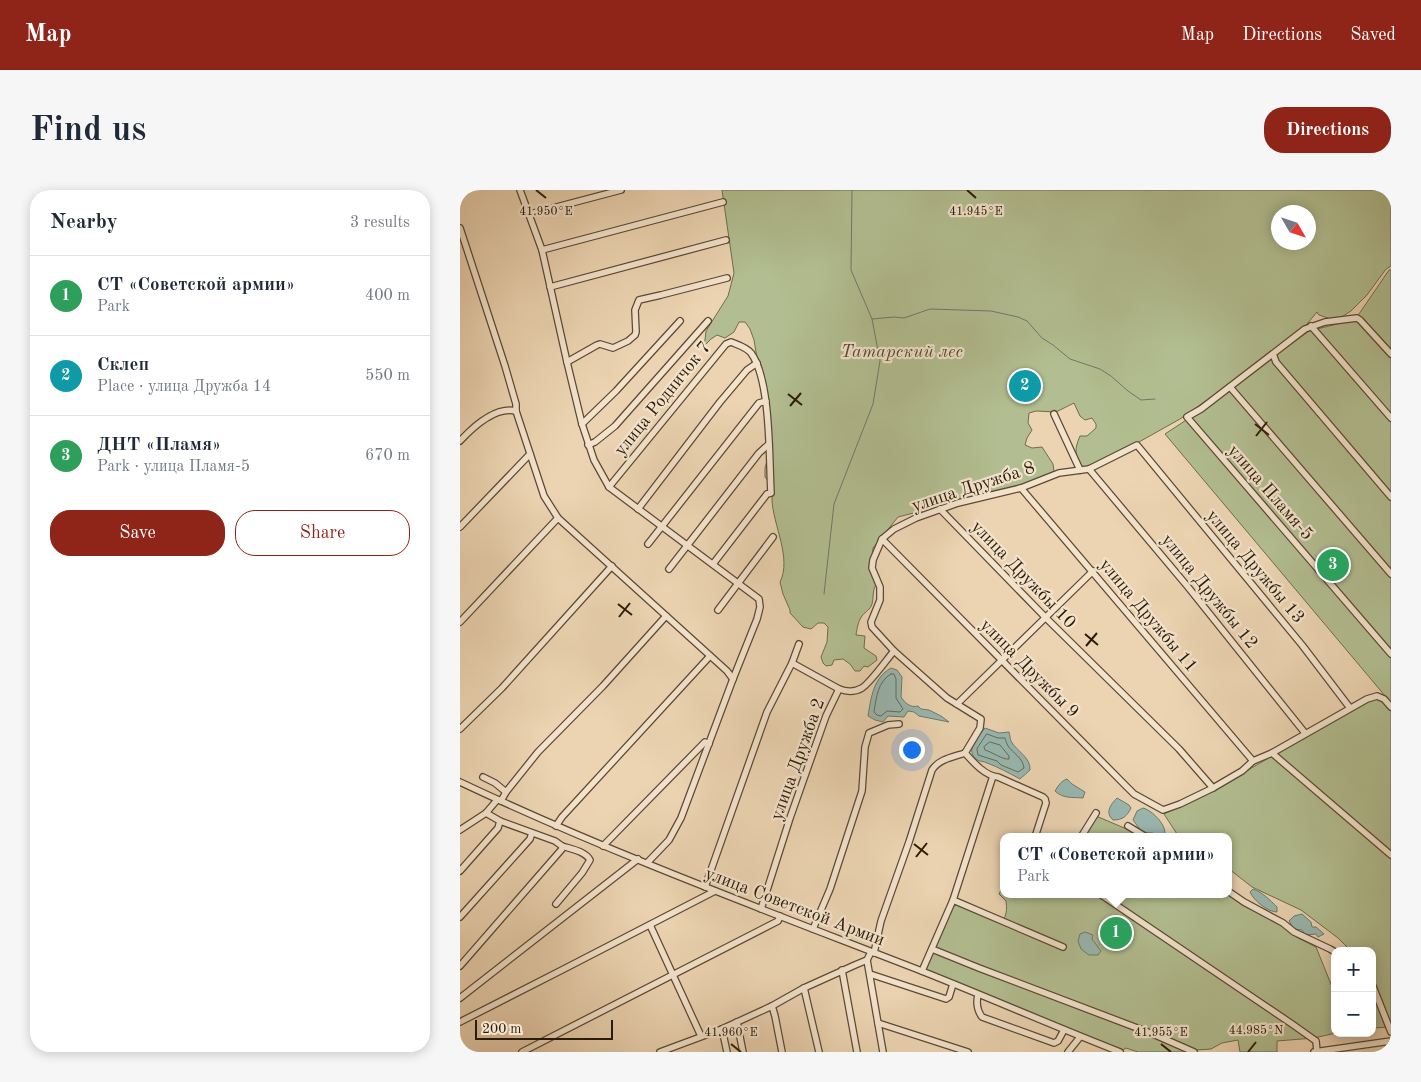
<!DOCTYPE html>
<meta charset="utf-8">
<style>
body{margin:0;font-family:"Old Standard TT",serif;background:#f6f6f7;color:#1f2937}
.controls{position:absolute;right:15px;bottom:15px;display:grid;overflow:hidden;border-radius:10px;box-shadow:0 2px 12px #0003}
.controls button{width:45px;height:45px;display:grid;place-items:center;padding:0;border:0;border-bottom:1px solid #e0e1e3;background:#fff;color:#1f2937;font:25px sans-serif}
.compass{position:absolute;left:811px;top:15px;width:45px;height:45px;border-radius:50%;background:#fff;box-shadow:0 2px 12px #0003;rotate:129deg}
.scale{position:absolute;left:15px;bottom:12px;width:138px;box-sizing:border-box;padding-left:5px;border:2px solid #2b1c07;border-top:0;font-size:14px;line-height:18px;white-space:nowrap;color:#2b1c07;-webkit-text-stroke:4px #f3e3cd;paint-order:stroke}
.you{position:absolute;left:451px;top:559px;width:18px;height:18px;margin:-12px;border:4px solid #fff;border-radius:50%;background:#1a73e8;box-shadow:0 0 0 8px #1a73e833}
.badge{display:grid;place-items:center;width:32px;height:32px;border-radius:50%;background:#8f2418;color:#fff;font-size:16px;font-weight:700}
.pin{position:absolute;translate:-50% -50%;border:2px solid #fff;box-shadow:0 1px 5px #0006}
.popup{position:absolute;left:540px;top:643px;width:232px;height:65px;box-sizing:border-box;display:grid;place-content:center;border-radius:10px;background:#fff;filter:drop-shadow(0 1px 4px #0005);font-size:16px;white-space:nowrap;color:#747a83}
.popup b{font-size:19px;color:#1f2937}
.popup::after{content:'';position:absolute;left:50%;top:100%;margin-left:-10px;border:10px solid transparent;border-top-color:#fff}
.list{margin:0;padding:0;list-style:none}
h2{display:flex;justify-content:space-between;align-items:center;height:65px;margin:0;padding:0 20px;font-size:21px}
h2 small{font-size:16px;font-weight:400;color:#747a83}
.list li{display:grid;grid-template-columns:32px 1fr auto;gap:15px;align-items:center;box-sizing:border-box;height:80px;padding:0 20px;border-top:1px solid #e0e1e3}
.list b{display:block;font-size:19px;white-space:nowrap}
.list p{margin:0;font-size:16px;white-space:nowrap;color:#747a83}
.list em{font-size:16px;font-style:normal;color:#747a83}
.actions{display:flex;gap:10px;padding:15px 20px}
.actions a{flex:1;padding:11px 0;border:1px solid #8f2418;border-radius:20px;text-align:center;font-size:18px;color:#8f2418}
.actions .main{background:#8f2418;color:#fff}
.map{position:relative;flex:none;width:931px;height:862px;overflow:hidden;border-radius:20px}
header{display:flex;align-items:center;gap:30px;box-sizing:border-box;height:70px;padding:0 25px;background:#8f2418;color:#fff}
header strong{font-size:24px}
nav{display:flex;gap:28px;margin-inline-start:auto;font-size:18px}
.intro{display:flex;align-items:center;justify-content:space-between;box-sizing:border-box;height:120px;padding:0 30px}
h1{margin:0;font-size:35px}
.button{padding:12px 22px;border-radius:20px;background:#8f2418;color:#fff;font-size:18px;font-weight:700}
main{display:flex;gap:30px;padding:0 30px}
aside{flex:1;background:#fff;border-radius:20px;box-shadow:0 2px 12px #0003}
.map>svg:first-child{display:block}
.green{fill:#b2be91;stroke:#6e6d4c;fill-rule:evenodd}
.water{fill:#99b8b0;stroke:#6d7a6c}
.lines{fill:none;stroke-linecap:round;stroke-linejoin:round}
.shore{stroke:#626a5c;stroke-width:1}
.stream{stroke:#6d7a6c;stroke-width:1}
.minor-casing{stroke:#5b4a32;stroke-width:8}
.minor{stroke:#f3e3cd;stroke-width:5.5}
.ticks{fill:none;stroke:#2b1c07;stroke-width:2}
.labels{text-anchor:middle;stroke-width:4.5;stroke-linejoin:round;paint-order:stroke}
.park-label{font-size:18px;font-style:italic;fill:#544d30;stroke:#f3e3cd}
.street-label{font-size:18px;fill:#2b1c07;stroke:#f3e3cd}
.ticks-label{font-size:12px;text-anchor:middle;fill:#2b1c07;stroke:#f3e3cd;stroke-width:4.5;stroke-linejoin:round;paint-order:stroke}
</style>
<header>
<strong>Map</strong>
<nav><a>Map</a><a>Directions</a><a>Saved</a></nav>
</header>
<div class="intro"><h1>Find us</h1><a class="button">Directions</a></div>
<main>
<aside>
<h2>Nearby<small>3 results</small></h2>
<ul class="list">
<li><span class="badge" style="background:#2e9e5b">1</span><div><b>СТ «Советской армии»</b><p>Park</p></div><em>400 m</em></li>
<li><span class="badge" style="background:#0f9aa8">2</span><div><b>Склеп</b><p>Place · улица Дружба 14</p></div><em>550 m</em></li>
<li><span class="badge" style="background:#2e9e5b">3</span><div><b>ДНТ «Пламя»</b><p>Park · улица Пламя-5</p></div><em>670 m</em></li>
</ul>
<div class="actions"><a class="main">Save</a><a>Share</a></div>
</aside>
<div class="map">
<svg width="931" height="862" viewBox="0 0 931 862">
<rect width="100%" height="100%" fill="#ecd4b2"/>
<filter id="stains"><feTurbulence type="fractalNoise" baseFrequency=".004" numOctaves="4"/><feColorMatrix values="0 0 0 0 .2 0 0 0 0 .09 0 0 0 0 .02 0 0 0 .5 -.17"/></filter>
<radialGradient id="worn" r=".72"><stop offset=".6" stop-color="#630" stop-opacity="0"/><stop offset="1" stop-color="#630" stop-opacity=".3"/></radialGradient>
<g class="green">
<path d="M 262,0 L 931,0 L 931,76 L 926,79 L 907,105 L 891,121 L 880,128 L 871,129 L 859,125 L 857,122 L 847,134 L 802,171 L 720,229 L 654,266 L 632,275 L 621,278 C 615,264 614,260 620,246 L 627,246 L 636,238 L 636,234 L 632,228 L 625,230 L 620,226 L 614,213 L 596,222 L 576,221 L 569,223 L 568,233 L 572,240 L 567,248 L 565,255 L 572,258 L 582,257 L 593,274 L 594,281 L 587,285 L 559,296 L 438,327 L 413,358 L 411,378 L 416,394 C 412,403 414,405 412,414 C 410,420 406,421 402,426 C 398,431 397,439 396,445 L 405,446 L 404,458 L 416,466 L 417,470 L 408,477 L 404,476 L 400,481 L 395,481 L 390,474 L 383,469 L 374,470 L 372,475 L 366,476 L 363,473 L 361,467 L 367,452 L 368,437 L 364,433 L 358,433 L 351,439 L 343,437 L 330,423 L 330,420 L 323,404 L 320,392 C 332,368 313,335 312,310 C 312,306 313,301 314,298 L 305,287 L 305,278 L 311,256 L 308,206 L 297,168 L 294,150 L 290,139 L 285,132 L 279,132 L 274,142 L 265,148 L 257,145 L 251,149 L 242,158 L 245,150 L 246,141 L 268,106 L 274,83 ZM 818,22 L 848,22 L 848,52 L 818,52 Z"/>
<path d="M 929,80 L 931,80 L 931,513 L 705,244 L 743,219 L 849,141 L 893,130 L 899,124 Z"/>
<path d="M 916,509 L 924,512 L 931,520 L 931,837 L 912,838 L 912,761 L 891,761 L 878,748 L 841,720 L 792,697 L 769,679 L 768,647 L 721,647 L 717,644 L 704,624 L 759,597 L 812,566 L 908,512 Z"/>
<path d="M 636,626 L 669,640 L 681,647 L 622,647 Z"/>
<path d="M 543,696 L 544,704 L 767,704 L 782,715 L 824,737 L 838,748 L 856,757 L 875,804 L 876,843 L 854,848 L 817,851 L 817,862 L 780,862 L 778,850 L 762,853 L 751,859 L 737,860 L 733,862 L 678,862 L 666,858 L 663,860 C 597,834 531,805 464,780 L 493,716 L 497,715 L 541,733 C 547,726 547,719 546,711 L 539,704 Z"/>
</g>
<g class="water">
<path d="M 431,478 L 437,480 L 442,487 L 441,507 C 445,513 450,518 458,516 L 461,519 L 469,520 L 481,526 L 489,532 L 459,526 L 454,522 L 448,521 L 444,527 L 428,526 L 423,532 L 415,530 L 408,526 C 411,508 413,488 431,478 Z"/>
<path d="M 525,538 L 539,543 L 549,542 C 550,545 550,549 551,551 C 556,561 571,567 570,580 L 560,589 C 549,583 538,577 527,573 C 524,571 519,572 516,569 C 513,567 511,562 512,558 C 513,551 520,544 525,538 Z"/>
<path d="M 607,589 L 612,594 L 625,602 L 623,608 C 613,607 603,609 595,601 C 598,596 601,591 607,589 Z"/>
<path d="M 657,608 L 669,615 L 671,618 C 667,626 663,630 653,630 C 645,623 650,615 657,608 Z"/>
<path d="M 683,618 C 691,620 701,630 704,638 C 705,641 705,644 706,647 L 696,647 L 693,643 C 680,643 680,639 673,630 L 677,621 Z"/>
<path d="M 793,699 C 802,702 810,710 817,717 L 817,722 C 808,722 794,711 790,702 Z"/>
<path d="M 842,724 L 851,732 L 852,737 L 856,737 L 864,744 L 858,747 L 856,744 L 845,745 L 842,740 L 834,739 L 829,731 L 834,726 Z"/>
<path d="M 625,742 L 633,745 L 632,749 L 641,761 L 638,765 L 629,765 L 621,759 L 618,751 L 620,744 Z"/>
</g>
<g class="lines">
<g class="shore">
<path d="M 431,484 L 434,484 L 436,489 L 436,508 L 443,519 L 440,522 L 427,521 L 421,526 L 417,525 L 414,522 C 416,508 418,491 431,484 Z"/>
<path d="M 527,544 L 538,548 L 545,548 C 545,549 547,554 548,556 C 553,563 563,568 564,578 L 558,582 L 541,575 L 537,571 L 518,565 L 517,559 Z"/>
<path d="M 530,552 L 540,555 L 549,566 L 549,569 C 543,570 532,562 525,560 L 524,557 Z"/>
</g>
<g class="stream">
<path d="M 392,0 L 391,80 L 412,129 L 434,127 L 444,128 L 470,119 L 531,121 L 558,127 L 567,131 L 582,148 L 593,155 L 610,169 L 640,179 L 651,186 L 668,201 L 681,210 L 695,209"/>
<path d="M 364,404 L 374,314 L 413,214 L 420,171 L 412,129"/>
</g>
<defs>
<g id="minor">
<path d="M 60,0 L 82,60 L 107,172 L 122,234 L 134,270 L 149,297 L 299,409 L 300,417 L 297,429 L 273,489 L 221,628 L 209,650 L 187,673"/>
<path d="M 70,24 L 161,0"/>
<path d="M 0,38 L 45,176 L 56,214 L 56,221 L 84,306 L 98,328 L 267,481 L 273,489"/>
<path d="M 82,60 L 263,12"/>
<path d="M 90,97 L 266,50"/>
<path d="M 851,136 L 931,228"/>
<path d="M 813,164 L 816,172 L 931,307"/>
<path d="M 931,164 L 900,130 L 897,128 L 865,132 L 845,139 L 741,219 L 727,227 L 931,464"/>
<path d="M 107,172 L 137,155 L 140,154 L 153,158 L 168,151 L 175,145 L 176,142 L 175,120 L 179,110 L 201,105 L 267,88"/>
<path d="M 770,197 L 931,384"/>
<path d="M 594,224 L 620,280"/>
<path d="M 122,234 L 156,201 L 220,131"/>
<path d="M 0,251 C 13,237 35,216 56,221"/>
<path d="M 128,255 L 135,252 L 155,236 L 248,131"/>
<path d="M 629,279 L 728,397 L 845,543"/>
<path d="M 149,297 L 266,154 L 271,152 C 278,155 286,157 291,163 C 311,190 309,268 311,303 L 307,304 L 253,374"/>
<path d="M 561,298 L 793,571"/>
<path d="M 178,319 L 260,212 L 287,180 L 297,173"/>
<path d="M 480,319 L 586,428 L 719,559 L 753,598"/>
<path d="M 0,337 L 70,264"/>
<path d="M 422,349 L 664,594 L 674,604 L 703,620 L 720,614 L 753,598 L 782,581 L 793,571 L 812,563 L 907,509 L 917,506 L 924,509 L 931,517"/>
<path d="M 188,354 L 299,213 L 306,211"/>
<path d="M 209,379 L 299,263 L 309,254"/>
<path d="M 258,420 L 313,347"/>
<path d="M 0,432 L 98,328"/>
<path d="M 332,473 L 379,499"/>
<path d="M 497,514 L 633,381"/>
<path d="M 0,539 L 42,498 L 152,376"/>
<path d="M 505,563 L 520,538 L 521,529 L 487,508 L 434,461 L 412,437 L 411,432 L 420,410 L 420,397 L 412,378 L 413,370 L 422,349 L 434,339 L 456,328 L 498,313 L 561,298 L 599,283 L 629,279 L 677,255 L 842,455 L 890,518"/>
<path d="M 505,563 C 513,572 525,586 538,587 L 583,607 L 585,609 L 586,613 L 575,647"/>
<path d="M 812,563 L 931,665"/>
<path d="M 23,587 L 35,593 L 46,602"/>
<path d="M 0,592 C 148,662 302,719 454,778 C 523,805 591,835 660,862"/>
<path d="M 41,611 L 46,602 L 78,562 L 143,496 L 206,426"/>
<path d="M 96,636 L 102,627 L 250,466"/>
<path d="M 668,636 L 686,647"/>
<path d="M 0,640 L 26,623 L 37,610"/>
<path d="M 621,647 L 636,623"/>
<path d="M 143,656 L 245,552 L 249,554"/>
<path d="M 0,681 L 38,638 L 40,631"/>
<path d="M 245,697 L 307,522 L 332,473 L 339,454"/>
<path d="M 768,701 L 784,712 L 823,733 L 834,742 L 870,759 L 875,762"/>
<path d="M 640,704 L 832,834 L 856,851 L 857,862"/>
<path d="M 493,710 L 603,757"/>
<path d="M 96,714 L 122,683 L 130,670 C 125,661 111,659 102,656"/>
<path d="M 301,719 L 330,628 L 366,526 L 379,499 C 387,502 395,502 402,498 C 411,492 427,469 434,461"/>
<path d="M 0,727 L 70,649 L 72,643"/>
<path d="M 190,735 L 241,846"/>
<path d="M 353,739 L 370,699 L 402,601 L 405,557 L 409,543 L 428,535 L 439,534"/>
<path d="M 472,759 L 519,778 L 693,844 L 734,862"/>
<path d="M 414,763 L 421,731 L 449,652 L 472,580 C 479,569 493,567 505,563"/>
<path d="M 407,770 L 423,862"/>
<path d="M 0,776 L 102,659 L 102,656 L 95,651 L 40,631 L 26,623"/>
<path d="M 382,780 L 397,862"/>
<path d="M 462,781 L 493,710 L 533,586"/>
<path d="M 410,784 L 486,809 L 489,807 L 493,794"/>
<path d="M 912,794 L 931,842"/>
<path d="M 344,798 L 359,862"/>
<path d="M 518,805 C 516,813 517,820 522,827 L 594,853 L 598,851 L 604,840"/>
<path d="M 0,808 L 178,669"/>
<path d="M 312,816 L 315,826 L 322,862"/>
<path d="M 0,832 L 100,781 L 255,701"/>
<path d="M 277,832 L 283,862"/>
<path d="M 418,833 L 508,862"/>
<path d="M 262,839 L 267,862"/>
<path d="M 62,862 L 318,731 L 320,726"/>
<path d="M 200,862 L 262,839 L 312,816 L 344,798 L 395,775 L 407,770 L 411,762"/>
<path d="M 608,862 L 620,847"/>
<path d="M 854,862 L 931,851"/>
</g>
</defs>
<use href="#minor" class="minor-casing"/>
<use href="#minor" class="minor"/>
</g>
<path class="ticks" d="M 76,0 L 86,8M 507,0 L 516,8M 328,204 L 342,215M 330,216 L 341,203M 795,234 L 809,245M 796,246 L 807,232M 158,414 L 172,425M 159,427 L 170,413M 625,444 L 638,455M 626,456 L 637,443M 454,654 L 468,665M 456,667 L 467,653M 271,854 L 281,862M 701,854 L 711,862M 788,862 L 796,852"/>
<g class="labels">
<g class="park-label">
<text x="442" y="167">Татарский лес</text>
</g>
<g class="street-label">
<text transform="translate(202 208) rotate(-51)" y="6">улица Родничок 7</text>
<text transform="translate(513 296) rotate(-18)" y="6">улица Дружба 8</text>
<text transform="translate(811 302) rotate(49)" y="6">улица Пламя-5</text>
<text transform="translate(796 376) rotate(50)" y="6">улица Дружбы 13</text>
<text transform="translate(564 384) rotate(46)" y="6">улица Дружбы 10</text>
<text transform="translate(750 401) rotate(51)" y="6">улица Дружбы 12</text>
<text transform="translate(689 425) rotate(50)" y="6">улица Дружбы 11</text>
<text transform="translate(570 478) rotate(45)" y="6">улица Дружбы 9</text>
<text transform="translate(337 569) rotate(-70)" y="6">улица Дружба 2</text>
<text transform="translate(335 716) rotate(21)" y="6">улица Советской Армии</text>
</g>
</g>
<g class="ticks-label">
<text x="86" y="25">41.950°E</text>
<text x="516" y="25">41.945°E</text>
<text x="796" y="844">44.985°N</text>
<text x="271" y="846">41.960°E</text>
<text x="701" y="846">41.955°E</text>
</g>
<rect width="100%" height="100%" filter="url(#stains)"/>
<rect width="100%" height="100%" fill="url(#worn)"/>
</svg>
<div class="controls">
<button>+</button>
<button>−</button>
</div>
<svg class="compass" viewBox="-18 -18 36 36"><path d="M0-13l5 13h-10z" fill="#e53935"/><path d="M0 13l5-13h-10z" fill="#747a83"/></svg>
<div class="scale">200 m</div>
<div class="you"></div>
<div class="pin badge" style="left:656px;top:743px;background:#2e9e5b">1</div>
<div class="popup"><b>СТ «Советской армии»</b>Park</div>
<div class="pin badge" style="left:565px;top:196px;background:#0f9aa8">2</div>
<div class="pin badge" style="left:873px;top:375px;background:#2e9e5b">3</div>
</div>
</main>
